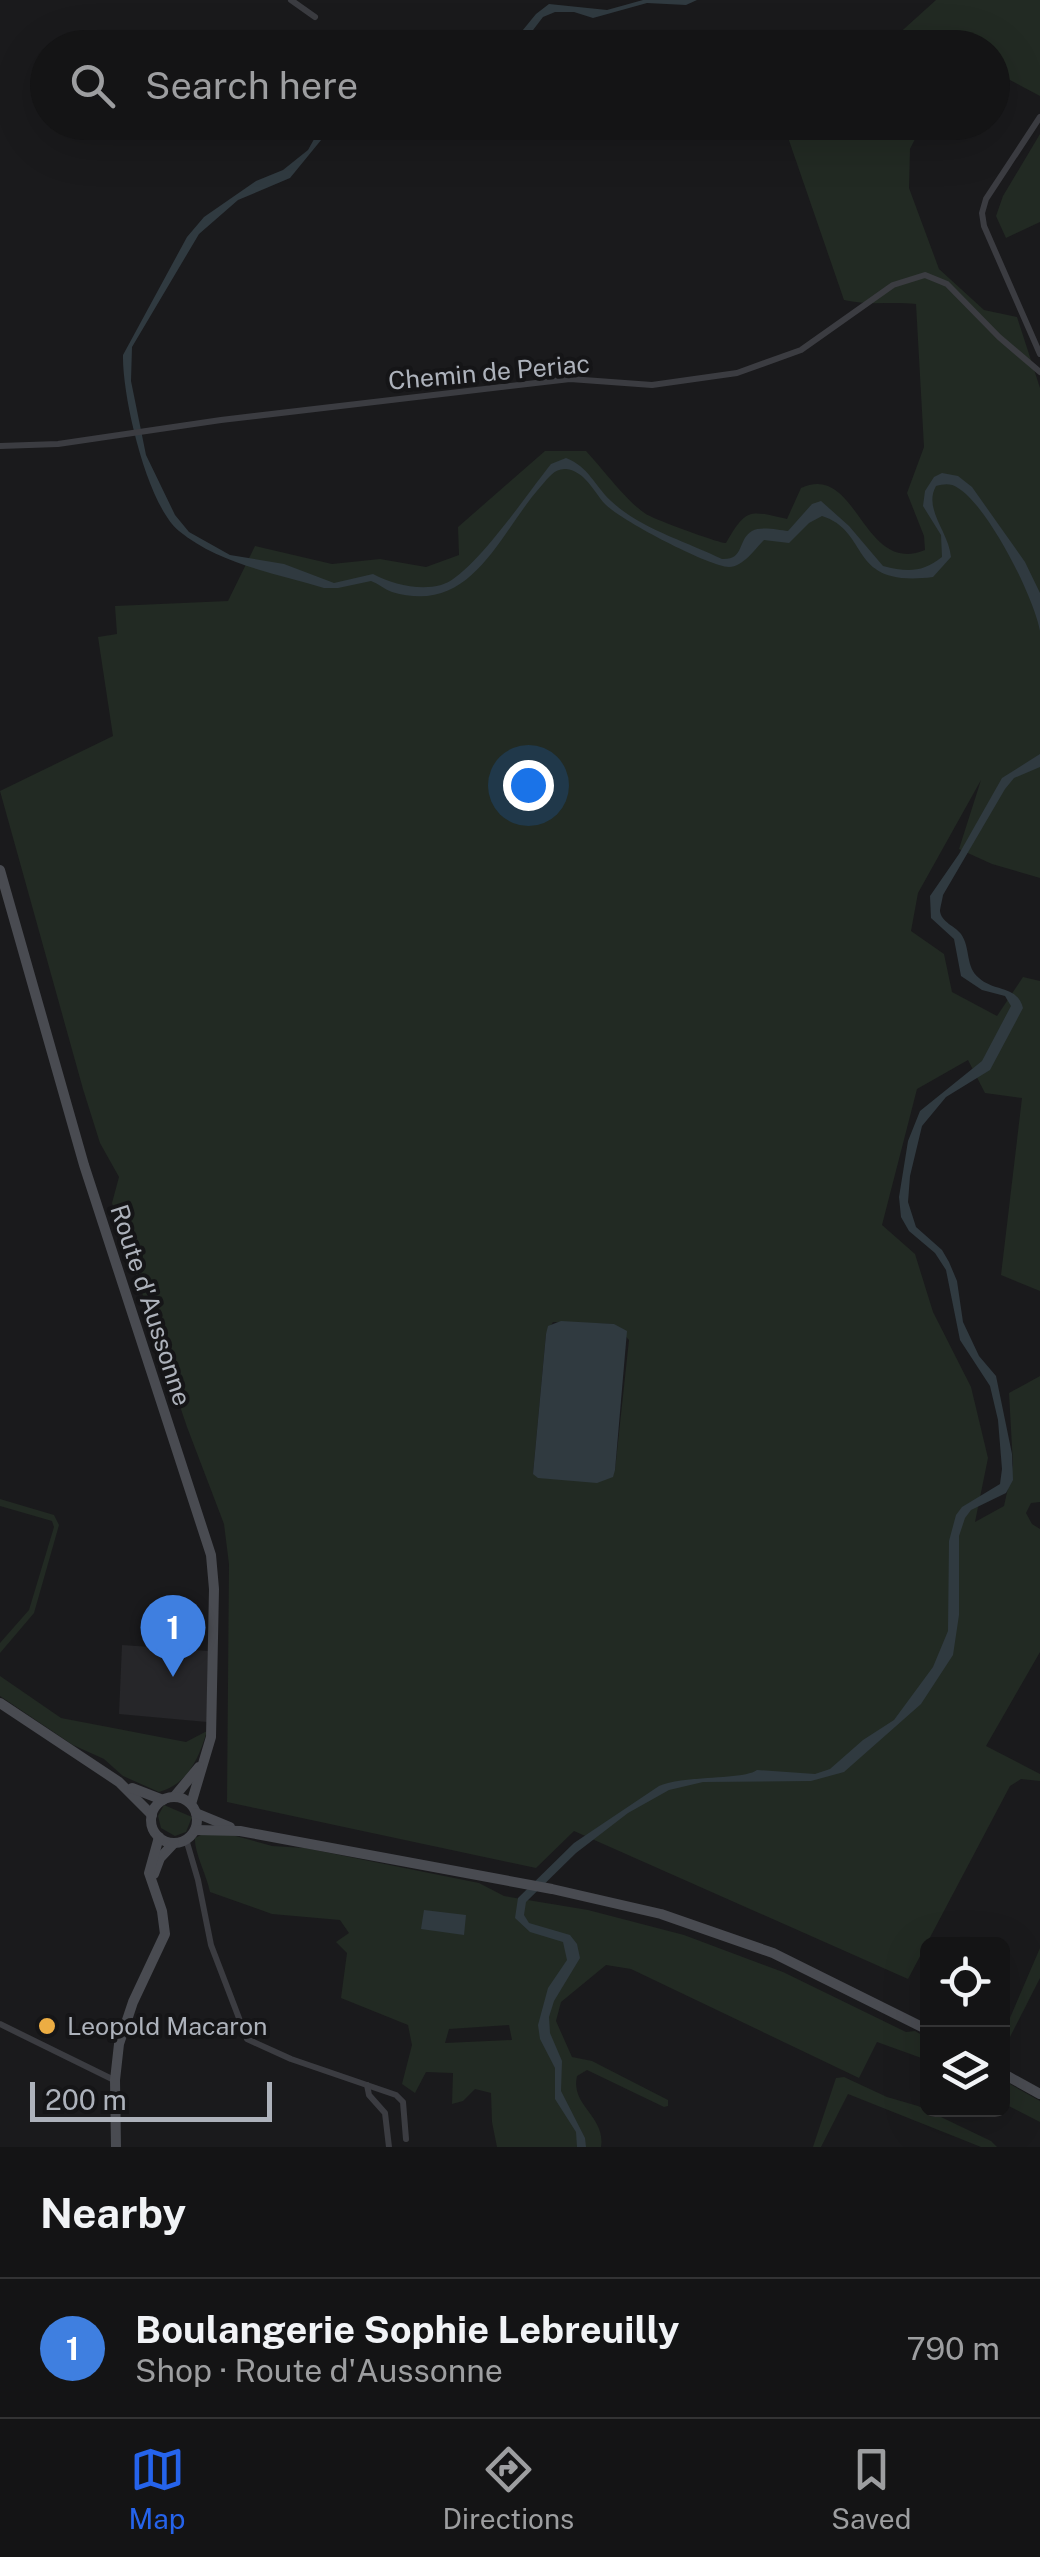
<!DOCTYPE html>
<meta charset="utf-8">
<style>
body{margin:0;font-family:"Public Sans",sans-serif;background:#1d1d1e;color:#f1f3f6}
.controls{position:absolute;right:30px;bottom:30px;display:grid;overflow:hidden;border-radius:15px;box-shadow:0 10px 40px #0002}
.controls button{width:90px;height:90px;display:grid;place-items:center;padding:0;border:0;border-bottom:2px solid #333334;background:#141415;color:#f1f3f6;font:50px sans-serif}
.scale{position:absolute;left:30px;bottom:25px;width:242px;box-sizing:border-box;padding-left:10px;border:5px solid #adb2bb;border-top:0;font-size:28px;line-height:35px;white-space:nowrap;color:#adb2bb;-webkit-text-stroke:8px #151517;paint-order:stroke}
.you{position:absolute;left:528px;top:785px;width:35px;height:35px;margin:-25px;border:8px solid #fff;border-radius:50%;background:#1a73e8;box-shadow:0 0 0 15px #1a73e833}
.badge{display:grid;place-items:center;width:65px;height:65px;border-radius:50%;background:#2563eb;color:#fff;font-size:32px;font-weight:700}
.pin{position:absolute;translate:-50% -82px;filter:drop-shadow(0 2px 5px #0008)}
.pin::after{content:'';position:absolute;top:52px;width:35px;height:30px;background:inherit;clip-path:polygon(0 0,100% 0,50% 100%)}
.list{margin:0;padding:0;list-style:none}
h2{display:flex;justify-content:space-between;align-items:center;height:130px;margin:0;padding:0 40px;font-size:42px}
h2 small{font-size:32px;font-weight:400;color:#9d9ea0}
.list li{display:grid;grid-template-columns:65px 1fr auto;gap:30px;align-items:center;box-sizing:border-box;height:140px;padding:0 40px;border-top:2px solid #333334}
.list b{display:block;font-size:38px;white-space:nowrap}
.list p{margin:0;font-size:32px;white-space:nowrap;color:#9d9ea0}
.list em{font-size:32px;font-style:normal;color:#9d9ea0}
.icon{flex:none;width:55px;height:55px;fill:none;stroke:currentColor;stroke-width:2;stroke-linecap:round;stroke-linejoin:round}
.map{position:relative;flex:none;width:1040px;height:2147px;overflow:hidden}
.search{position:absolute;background:#141415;box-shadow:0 10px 40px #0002;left:30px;right:30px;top:30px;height:110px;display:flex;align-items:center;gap:25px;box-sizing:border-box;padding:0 35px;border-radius:55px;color:#9d9ea0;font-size:38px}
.sheet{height:270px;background:#141415}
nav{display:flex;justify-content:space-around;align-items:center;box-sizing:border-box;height:140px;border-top:2px solid #333334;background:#141415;font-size:28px;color:#9d9ea0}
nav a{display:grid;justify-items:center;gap:5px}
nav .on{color:#2563eb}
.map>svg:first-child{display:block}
.built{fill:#262629}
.green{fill:#222a23;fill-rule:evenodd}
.water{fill:#303a40}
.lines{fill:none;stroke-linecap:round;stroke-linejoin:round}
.street{stroke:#3b3c41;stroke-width:6}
.secondary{stroke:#494b51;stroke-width:10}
.poi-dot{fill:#ecad43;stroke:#151517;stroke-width:4}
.labels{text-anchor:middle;stroke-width:8;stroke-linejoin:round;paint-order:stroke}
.street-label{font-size:25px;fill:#adb2bb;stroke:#151517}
.poi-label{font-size:25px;fill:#adb2bb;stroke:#151517;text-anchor:start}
</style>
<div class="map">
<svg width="1040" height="2147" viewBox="0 0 1040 2147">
<rect width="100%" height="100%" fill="#1a1a1c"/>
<path class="built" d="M 122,1645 L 208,1651 L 207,1722 L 119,1714 Z"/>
<g class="green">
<path d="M 936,0 L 1040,0 L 1040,96 L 993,71 L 992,48 L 884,47 Z"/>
<path d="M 783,123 L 923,123 L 910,149 L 909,188 L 939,269 L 984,310 L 1017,317 L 1040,388 L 1040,878 L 992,864 L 959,849 L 981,780 L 918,893 L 911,931 L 944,954 L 952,992 L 997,1016 L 1023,977 L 1040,981 L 1040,1291 L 1001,1275 L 1022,1098 L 985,1093 L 968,1060 L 917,1089 L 882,1225 L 915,1254 L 933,1312 L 971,1387 L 988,1458 L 975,1522 L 1004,1506 L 1013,1465 L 1009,1393 L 1040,1376 L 1040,1502 L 1031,1503 L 1026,1513 L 1032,1524 L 1040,1529 L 1040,1652 L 986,1746 L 1040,1774 L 1040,1781 L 1021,1779 L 1010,1786 L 908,1979 L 574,1831 L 536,1868 L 227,1802 L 229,1564 L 224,1524 L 187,1427 L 112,1203 L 119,1177 L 100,1143 L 83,1089 L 0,791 L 113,736 L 98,637 L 117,634 L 115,606 L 228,601 L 255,546 L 332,564 L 380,559 L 426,567 L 459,555 L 458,527 L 545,451 L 586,451 C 603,469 626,501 646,514 C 651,518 721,544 726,543 C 746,508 749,510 787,519 L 801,488 C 858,462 862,576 925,550 L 924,536 L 907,493 L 924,447 L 916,304 C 890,301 869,306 844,300 ZM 553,1322 L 614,1324 L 629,1340 L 615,1470 L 533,1474 L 546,1334 Z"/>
<path d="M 1040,134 L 1040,222 L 1006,238 L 996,216 L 1003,196 Z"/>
<path d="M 0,1499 L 54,1515 L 59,1525 L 34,1613 L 0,1653 L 0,1643 L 29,1610 L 54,1527 L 52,1521 L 0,1506 Z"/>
<path d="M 0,1676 L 61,1718 L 186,1742 L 207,1731 C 199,1758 188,1784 159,1792 L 123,1776 L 104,1759 L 73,1745 L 0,1696 Z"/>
<path d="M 164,1805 L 192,1817 L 186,1832 L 175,1836 L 161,1828 L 158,1816 Z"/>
<path d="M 203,1834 L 232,1835 L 272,1846 L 305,1848 L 479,1883 L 504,1896 L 588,1910 L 684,1935 L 783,1972 L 906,2032 L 915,2031 L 927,2038 L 927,2060 L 877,2042 L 859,2078 L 631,1969 L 606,1965 L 561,2002 L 556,2021 L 572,2057 L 592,2061 L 668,2100 L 668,2106 L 664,2107 L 587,2070 L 577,2076 C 570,2106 606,2116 601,2147 L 497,2147 L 492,2122 L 491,2093 L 475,2089 L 463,2101 L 452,2104 L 453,2073 L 426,2072 L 415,2093 L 402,2084 L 412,2045 L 408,2025 L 341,1998 L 347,1953 L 336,1942 L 349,1933 L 340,1920 L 272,1914 L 210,1892 C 207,1876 194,1852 195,1838 ZM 509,2025 L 512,2040 L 445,2043 L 449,2029 Z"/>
<path d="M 1040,1948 L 1040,1978 L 1010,2037 L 1003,2034 Z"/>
<path d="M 844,2077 L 887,2097 L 918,2106 L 991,2141 L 997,2147 L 981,2147 L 848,2094 L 821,2147 L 813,2147 L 836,2078 Z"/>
<path d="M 1003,2080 L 1040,2101 L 1040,2122 L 1003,2103 Z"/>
</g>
<g class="water">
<path d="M 643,0 L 697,0 L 686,5 L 647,3 L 593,18 L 574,12 L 555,12 L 543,17 L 520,47 L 509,47 L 536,14 L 549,4 L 607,10 Z"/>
<path d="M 323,123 L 335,123 L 290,178 L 238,200 L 199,234 L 132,347 L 131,381 L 146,455 L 175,515 L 189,532 L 230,555 L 284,564 L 334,583 L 373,574 C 392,584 419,591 441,585 C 471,578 529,491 551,464 L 566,458 C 589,467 594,485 611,501 C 639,528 687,542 722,559 C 745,560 737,540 752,531 C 761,526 778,530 788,531 L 812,504 L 821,501 L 849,526 L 883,566 C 907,572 922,573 942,557 L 941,535 L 923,506 L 925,491 L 934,477 L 942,473 L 958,476 L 972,487 L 1025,562 L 1040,593 L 1040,631 C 1034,597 988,506 958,488 C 951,483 944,484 936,486 C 923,509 949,532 951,557 L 933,577 C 846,588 872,532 822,516 L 809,523 L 789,543 L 764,540 C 755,549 743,567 729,567 C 708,566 620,520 605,504 C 594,492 585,471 566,469 C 555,468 549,477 542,485 C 498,534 473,616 392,592 C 384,589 379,584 371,581 L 338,588 L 324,588 C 275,573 219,564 179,531 C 147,505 122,396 123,355 L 187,237 L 204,217 L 256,181 L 283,170 L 308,150 Z"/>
<path d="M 1040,754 L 1040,767 L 1014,778 L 1005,789 L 943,895 C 943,896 940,909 940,911 C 941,922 955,926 961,934 C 971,948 965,967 979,978 C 994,992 1017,985 1023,1008 L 990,1070 L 946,1097 L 922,1126 L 910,1176 L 908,1202 L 916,1227 L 942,1250 L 949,1262 L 957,1281 L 963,1322 L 979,1356 L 996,1376 L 1012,1454 L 1013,1480 L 1006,1493 L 971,1510 L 965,1518 L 959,1536 L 959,1615 L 953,1655 L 921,1704 L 844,1772 L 811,1781 L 703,1782 L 669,1790 L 628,1813 L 576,1853 L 526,1902 L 524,1915 L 529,1923 L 570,1935 L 577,1944 L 580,1958 L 554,2001 L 549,2017 L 550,2033 L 562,2061 L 561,2091 L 585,2138 L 586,2147 L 577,2147 L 576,2132 L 555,2099 L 555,2068 L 540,2039 L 538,2025 L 548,1988 L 567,1960 L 563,1942 L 530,1932 L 515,1918 L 518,1898 L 574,1843 L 659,1786 C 685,1775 744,1780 757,1770 L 815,1774 L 830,1769 L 863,1740 L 894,1720 L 933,1667 L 948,1631 L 949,1541 L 956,1515 L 962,1507 L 1000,1484 L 1002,1469 L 998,1420 L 990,1386 L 960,1340 L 946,1270 L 935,1253 L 909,1231 L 901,1217 L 899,1197 L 908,1141 L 920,1111 L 982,1061 L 1011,1006 L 1005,996 L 982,990 L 961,976 L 954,939 L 931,918 L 930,896 L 959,854 L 1002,778 Z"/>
<path d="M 561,1321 L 614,1324 L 627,1331 L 615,1470 L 613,1477 L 597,1483 L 538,1478 L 533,1474 L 546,1334 L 548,1326 Z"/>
<path d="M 424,1910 L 466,1915 L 464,1935 L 421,1929 Z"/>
</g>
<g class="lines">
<g class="street">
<path d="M 291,0 L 315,17"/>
<path d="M 1040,117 L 986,199 L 982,213 L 984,226 L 1040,354"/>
<path d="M 0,446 L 58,444 L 221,420 L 570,379 L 652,385 L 737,373 L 801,350 L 893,285 L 925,275 L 947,284 L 999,337 L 1040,372"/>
<path d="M 186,1839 L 198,1880 L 211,1945 L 247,2039 L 291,2059 L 396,2095 L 403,2102 L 406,2139"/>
<path d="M 0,2024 L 114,2080"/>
<path d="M 367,2085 L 369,2095 L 385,2113 L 389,2147"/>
</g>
<g class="secondary">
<path d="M 0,870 L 84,1165 L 211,1555 L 214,1589 L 211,1737 L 191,1804"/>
<path d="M 0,1703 L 119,1782 L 152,1815"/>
<path d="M 132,1788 L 163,1800"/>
<path d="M 174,1797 L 199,1767"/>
<circle cx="174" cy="1820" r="23"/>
<path d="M 196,1813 L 230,1827"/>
<path d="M 195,1830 L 240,1831 L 552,1889 L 661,1914 L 773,1953 L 928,2030"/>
<path d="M 154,1874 L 160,1858 L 174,1843"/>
<path d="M 1002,2073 L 1040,2094"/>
<path d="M 116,2147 L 115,2080 L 119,2044 L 133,2002 L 165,1934 L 162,1911 L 149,1873 L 159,1837"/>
</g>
</g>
<circle class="poi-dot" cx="47" cy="2026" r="10"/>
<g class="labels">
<g class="street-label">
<text transform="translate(489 372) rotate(-5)" y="9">Chemin de Periac</text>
<text transform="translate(151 1305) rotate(72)" y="9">Route d'Aussonne</text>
</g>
<g class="poi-label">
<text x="67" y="2035">Leopold Macaron</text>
</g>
</g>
</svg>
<div class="controls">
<button><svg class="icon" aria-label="locate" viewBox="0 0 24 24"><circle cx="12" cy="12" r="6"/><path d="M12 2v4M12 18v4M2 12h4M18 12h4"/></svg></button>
<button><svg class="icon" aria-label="layers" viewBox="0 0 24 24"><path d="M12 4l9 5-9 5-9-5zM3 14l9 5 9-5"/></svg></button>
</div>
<div class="scale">200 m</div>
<div class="you"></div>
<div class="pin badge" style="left:173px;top:1677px;background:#3f7fe0">1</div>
<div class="search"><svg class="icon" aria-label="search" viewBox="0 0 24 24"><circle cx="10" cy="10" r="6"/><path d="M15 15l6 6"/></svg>Search here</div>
</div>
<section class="sheet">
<h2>Nearby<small></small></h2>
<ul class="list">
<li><span class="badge" style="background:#3f7fe0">1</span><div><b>Boulangerie Sophie Lebreuilly</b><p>Shop · Route d'Aussonne</p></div><em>790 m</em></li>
</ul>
</section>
<nav>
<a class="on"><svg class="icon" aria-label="map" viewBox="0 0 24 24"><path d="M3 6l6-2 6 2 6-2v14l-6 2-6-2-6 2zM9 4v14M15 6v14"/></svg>Map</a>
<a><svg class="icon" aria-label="directions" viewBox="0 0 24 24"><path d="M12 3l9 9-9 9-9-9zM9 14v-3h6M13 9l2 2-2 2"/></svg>Directions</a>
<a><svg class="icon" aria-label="saved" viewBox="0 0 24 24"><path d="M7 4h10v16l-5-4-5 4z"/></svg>Saved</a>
</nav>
